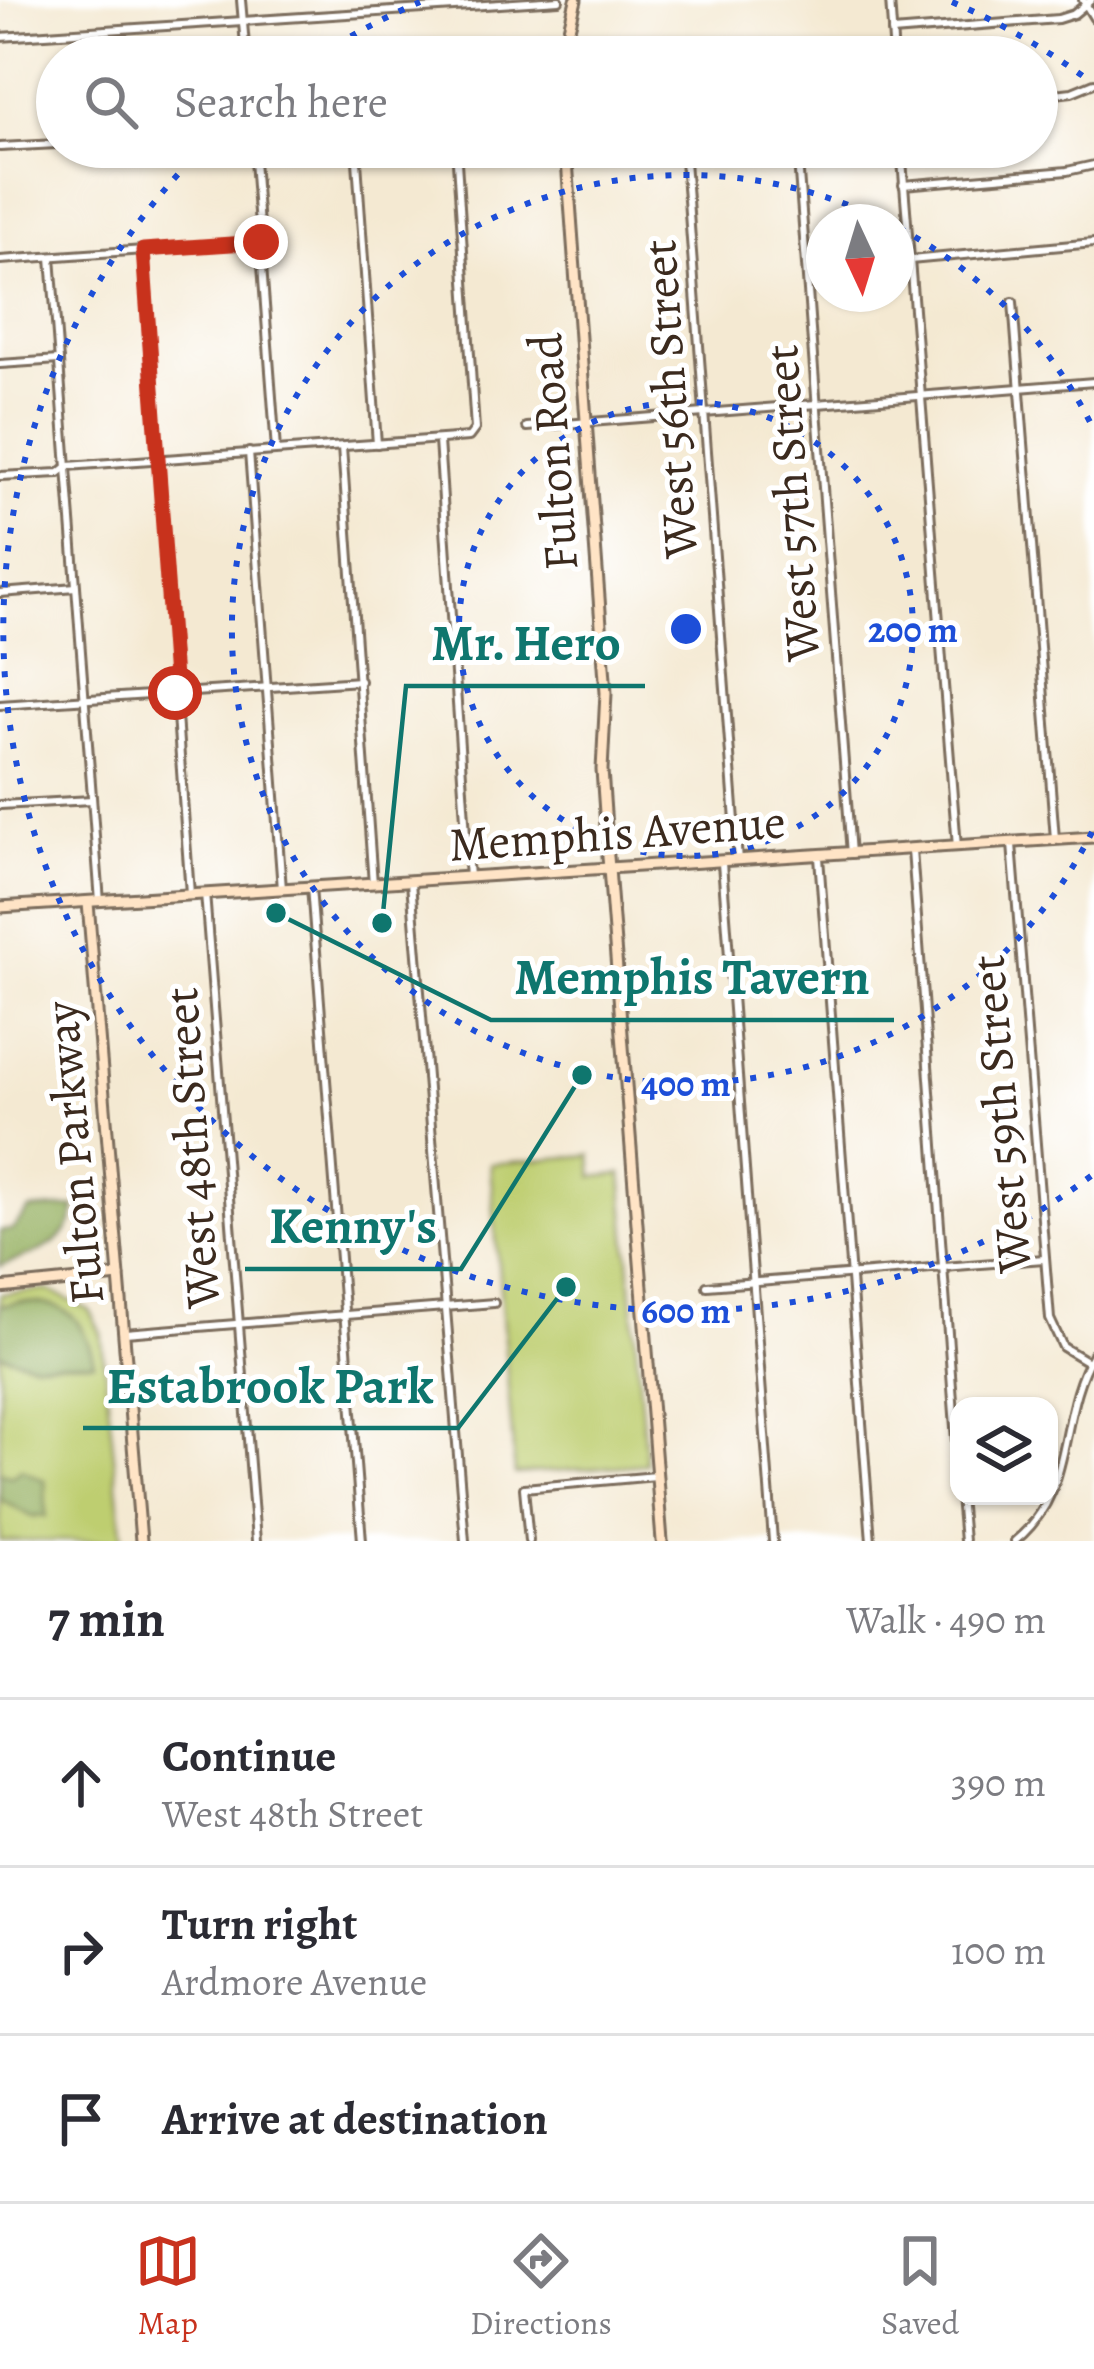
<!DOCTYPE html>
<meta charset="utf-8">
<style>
body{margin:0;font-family:Alegreya,serif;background:#f2f2f3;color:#2b2b33}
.controls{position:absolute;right:36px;bottom:36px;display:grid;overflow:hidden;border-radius:24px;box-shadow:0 3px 9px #0004}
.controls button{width:108px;height:108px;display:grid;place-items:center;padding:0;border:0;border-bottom:3px solid #e1e1e2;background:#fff;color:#2b2b33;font:60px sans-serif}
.compass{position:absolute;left:806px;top:204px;width:108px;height:108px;border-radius:50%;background:#fff;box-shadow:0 3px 9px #0004;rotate:176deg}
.stop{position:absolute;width:36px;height:36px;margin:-27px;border:9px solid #c8321e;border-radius:50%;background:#fff}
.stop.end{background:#c8321e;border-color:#fff;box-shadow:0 3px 12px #0008}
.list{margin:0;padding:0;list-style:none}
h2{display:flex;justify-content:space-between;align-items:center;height:156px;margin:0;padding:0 48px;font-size:51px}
h2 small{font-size:39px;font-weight:400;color:#7c7c81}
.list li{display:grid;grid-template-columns:78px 1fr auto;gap:36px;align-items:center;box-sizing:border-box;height:168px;padding:0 48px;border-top:3px solid #e1e1e2}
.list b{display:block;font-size:45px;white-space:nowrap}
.list p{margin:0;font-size:39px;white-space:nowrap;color:#7c7c81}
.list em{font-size:39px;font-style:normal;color:#7c7c81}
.icon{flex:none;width:66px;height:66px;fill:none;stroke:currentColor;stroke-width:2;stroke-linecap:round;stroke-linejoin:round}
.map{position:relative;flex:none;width:1094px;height:1541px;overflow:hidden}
.search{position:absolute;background:#fff;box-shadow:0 3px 9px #0004;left:36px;right:36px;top:36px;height:132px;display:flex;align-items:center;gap:30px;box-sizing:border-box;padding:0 42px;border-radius:66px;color:#7c7c81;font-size:45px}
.sheet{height:660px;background:#fff}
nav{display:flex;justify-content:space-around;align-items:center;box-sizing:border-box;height:168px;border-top:3px solid #e1e1e2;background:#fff;font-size:33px;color:#7c7c81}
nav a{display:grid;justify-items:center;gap:6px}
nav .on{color:#c8321e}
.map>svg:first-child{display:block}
.green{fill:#bece70;stroke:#7c7c47;stroke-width:3}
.forest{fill:#96b162;stroke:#686e40;stroke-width:3}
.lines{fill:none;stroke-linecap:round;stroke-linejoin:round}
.street-casing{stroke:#7c6d5d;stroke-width:12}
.secondary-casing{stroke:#7c6d5d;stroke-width:15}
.street{stroke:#fff;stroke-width:6}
.secondary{stroke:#ffe4c6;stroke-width:9}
.route{stroke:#c8321e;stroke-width:15}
.ring{fill:none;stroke:#1d4ed8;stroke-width:6;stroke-dasharray:6 12}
.labels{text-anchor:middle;stroke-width:10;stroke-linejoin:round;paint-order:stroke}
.street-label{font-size:48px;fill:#3b2a1e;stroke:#fff}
.centre{fill:#1d4ed8;stroke:#fff;stroke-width:6}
.ring-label{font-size:36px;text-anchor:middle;font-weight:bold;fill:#1d4ed8;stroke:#fff;stroke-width:10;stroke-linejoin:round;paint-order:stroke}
.leader{fill:none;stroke:#0f766e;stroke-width:4.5}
.callout-dot{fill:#0f766e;stroke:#fff;stroke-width:4.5}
.callout-label{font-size:51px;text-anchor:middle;font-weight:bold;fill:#0f766e;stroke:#fff;stroke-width:10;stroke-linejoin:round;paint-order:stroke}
</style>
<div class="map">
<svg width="1094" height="1541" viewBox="0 0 1094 1541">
<rect width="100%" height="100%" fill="#fff"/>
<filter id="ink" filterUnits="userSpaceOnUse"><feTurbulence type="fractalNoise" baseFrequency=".00833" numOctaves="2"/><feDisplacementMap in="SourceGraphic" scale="24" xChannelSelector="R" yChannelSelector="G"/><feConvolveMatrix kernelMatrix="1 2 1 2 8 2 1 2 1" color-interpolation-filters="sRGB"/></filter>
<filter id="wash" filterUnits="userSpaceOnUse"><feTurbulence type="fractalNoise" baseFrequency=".004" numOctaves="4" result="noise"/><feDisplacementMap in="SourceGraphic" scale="48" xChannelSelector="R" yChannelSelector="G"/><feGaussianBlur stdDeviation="2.7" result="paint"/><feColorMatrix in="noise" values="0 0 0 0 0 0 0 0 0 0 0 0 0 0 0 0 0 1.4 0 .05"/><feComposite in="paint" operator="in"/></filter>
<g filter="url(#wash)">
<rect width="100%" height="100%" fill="#f4e9d2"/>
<g class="green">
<path d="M 591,1155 L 593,1177 L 622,1174 L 646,1464 L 515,1474 L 490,1164 Z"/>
<path d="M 48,1290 L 89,1310 L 101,1333 L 123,1541 L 0,1541 L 0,1294 Z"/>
</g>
<g class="forest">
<path d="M 75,1207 C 71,1246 32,1254 0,1266 L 0,1231 L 12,1230 L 29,1210 Z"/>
<path d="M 19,1302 C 68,1302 82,1316 94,1362 L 32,1363 L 0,1354 L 0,1306 Z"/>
<path d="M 21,1469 L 45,1481 L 46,1516 L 32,1517 L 0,1499 L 0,1472 L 11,1476 Z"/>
</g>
</g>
<g filter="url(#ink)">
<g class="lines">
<defs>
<g id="street">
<path d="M 241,0 L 246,57"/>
<path d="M 890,0 L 894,57"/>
<path d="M 1083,0 L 1094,18"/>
<path d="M 892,32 L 1058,19 L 1074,14 L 1091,0"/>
<path d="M 0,37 L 559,0"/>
<path d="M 1037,96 L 1072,92 L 1094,83"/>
<path d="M 0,147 L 57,144"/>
<path d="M 253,147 L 276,450"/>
<path d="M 356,147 L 377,444"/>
<path d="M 684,147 L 738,861"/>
<path d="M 797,147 L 851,854"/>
<path d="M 901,147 L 957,847"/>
<path d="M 903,185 L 1067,171 L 1094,165"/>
<path d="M 143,250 L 190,894"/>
<path d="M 51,257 L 100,902"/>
<path d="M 0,260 L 260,242"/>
<path d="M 910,260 L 1094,243"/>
<path d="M 1013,302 L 1055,839"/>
<path d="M 0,364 L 59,360"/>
<path d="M 527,427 L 1094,382"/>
<path d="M 439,441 L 469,878"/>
<path d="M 342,447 L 373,884"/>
<path d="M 249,452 L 282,889"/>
<path d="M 0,476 L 59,473 L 68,466 L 469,437 L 475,429 L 456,147"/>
<path d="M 0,593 L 76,587"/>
<path d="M 0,705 L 360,681"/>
<path d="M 0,805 L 92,800"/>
<path d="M 1012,844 L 1050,1319 L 1063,1347 L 1088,1362"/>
<path d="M 912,850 L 959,1481"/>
<path d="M 819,857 L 871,1541"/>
<path d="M 722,863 L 773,1541"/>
<path d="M 411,882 L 465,1541"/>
<path d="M 311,887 L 362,1541"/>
<path d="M 205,893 L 256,1541"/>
<path d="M 707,1286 L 1044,1259"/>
<path d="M 125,1333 L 494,1303"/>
<path d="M 960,1496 L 964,1541"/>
<path d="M 529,1541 L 524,1488 L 656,1476"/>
<path d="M 1015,1541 C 1077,1491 1056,1415 1094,1352"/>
</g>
<g id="secondary">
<path d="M 562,57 L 576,0"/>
<path d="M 566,147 L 606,693 L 602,770 L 608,856 L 662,1541"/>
<path d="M 88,903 L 141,1541"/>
<path d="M 0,907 L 1094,837"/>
<path d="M 0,1288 L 119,1276"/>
</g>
</defs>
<use href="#street" class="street-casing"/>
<use href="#secondary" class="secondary-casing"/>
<use href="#street" class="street"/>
<use href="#secondary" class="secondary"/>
</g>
</g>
<g class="lines" filter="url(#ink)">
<path class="route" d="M 175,693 L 143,250 L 261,242"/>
</g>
<g class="ring">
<circle cx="686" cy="629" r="227"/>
<path d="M1092 832A454 454 0 1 1 885 221M899 228A454 454 0 0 1 1092 426"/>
<path d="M1091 1176A681 681 0 0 1 204 147M320 55A681 681 0 0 1 420 2M952 2A681 681 0 0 1 1091 82"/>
</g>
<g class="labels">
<g class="street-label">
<text transform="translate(669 399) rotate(-94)" y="17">West 56th Street</text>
<text transform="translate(552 452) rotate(-94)" y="17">Fulton Road</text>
<text transform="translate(791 503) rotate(-94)" y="17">West 57th Street</text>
<text transform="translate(617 832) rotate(-4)" y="17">Memphis Avenue</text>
<text transform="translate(1000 1114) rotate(-95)" y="17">West 59th Street</text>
<text transform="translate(191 1148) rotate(-94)" y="17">West 48th Street</text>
<text transform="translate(73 1153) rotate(-95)" y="17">Fulton Parkway</text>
</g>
</g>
<circle cx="686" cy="629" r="18" class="centre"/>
<g class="ring-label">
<text x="913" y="642">200 m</text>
<text x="686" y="1096">400 m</text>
<text x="686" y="1323">600 m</text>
</g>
<path class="leader" d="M382 923L406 686H645M276 913L491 1020H894M582 1075L461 1269H245M566 1287L458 1428H83"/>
<g class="callout-dot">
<circle cx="382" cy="923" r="12"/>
<circle cx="276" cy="913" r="12"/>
<circle cx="582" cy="1075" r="12"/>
<circle cx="566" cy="1287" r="12"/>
</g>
<g class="callout-label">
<text x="526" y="660">Mr. Hero</text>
<text x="692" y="994">Memphis Tavern</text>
<text x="353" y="1243">Kenny's</text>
<text x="270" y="1403">Estabrook Park</text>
</g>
</svg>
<div class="controls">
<button><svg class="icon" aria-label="layers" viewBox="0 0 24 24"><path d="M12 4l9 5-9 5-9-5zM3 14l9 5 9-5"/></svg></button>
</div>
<svg class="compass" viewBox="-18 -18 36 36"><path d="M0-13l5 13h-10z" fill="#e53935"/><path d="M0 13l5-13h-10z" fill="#7c7c81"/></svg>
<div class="stop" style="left:175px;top:693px"></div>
<div class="stop end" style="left:261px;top:242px"></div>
<div class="search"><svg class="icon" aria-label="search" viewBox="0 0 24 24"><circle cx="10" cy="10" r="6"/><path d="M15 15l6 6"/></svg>Search here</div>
</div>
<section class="sheet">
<h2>7 min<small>Walk · 490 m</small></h2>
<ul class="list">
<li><svg class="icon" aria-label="ahead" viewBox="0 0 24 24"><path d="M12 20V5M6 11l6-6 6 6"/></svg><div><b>Continue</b><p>West 48th Street</p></div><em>390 m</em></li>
<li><svg class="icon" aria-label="right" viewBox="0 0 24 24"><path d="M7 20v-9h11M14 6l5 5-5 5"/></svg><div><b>Turn right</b><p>Ardmore Avenue</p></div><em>100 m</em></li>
<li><svg class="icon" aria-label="arrive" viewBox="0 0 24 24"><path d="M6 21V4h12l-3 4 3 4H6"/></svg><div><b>Arrive at destination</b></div></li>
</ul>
</section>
<nav>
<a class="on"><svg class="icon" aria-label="map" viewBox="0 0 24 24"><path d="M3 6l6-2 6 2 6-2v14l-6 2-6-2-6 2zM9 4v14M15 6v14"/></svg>Map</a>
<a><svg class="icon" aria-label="directions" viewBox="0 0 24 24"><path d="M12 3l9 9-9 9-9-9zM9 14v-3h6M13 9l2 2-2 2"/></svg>Directions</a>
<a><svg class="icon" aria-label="saved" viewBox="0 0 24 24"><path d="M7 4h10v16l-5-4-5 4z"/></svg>Saved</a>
</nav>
